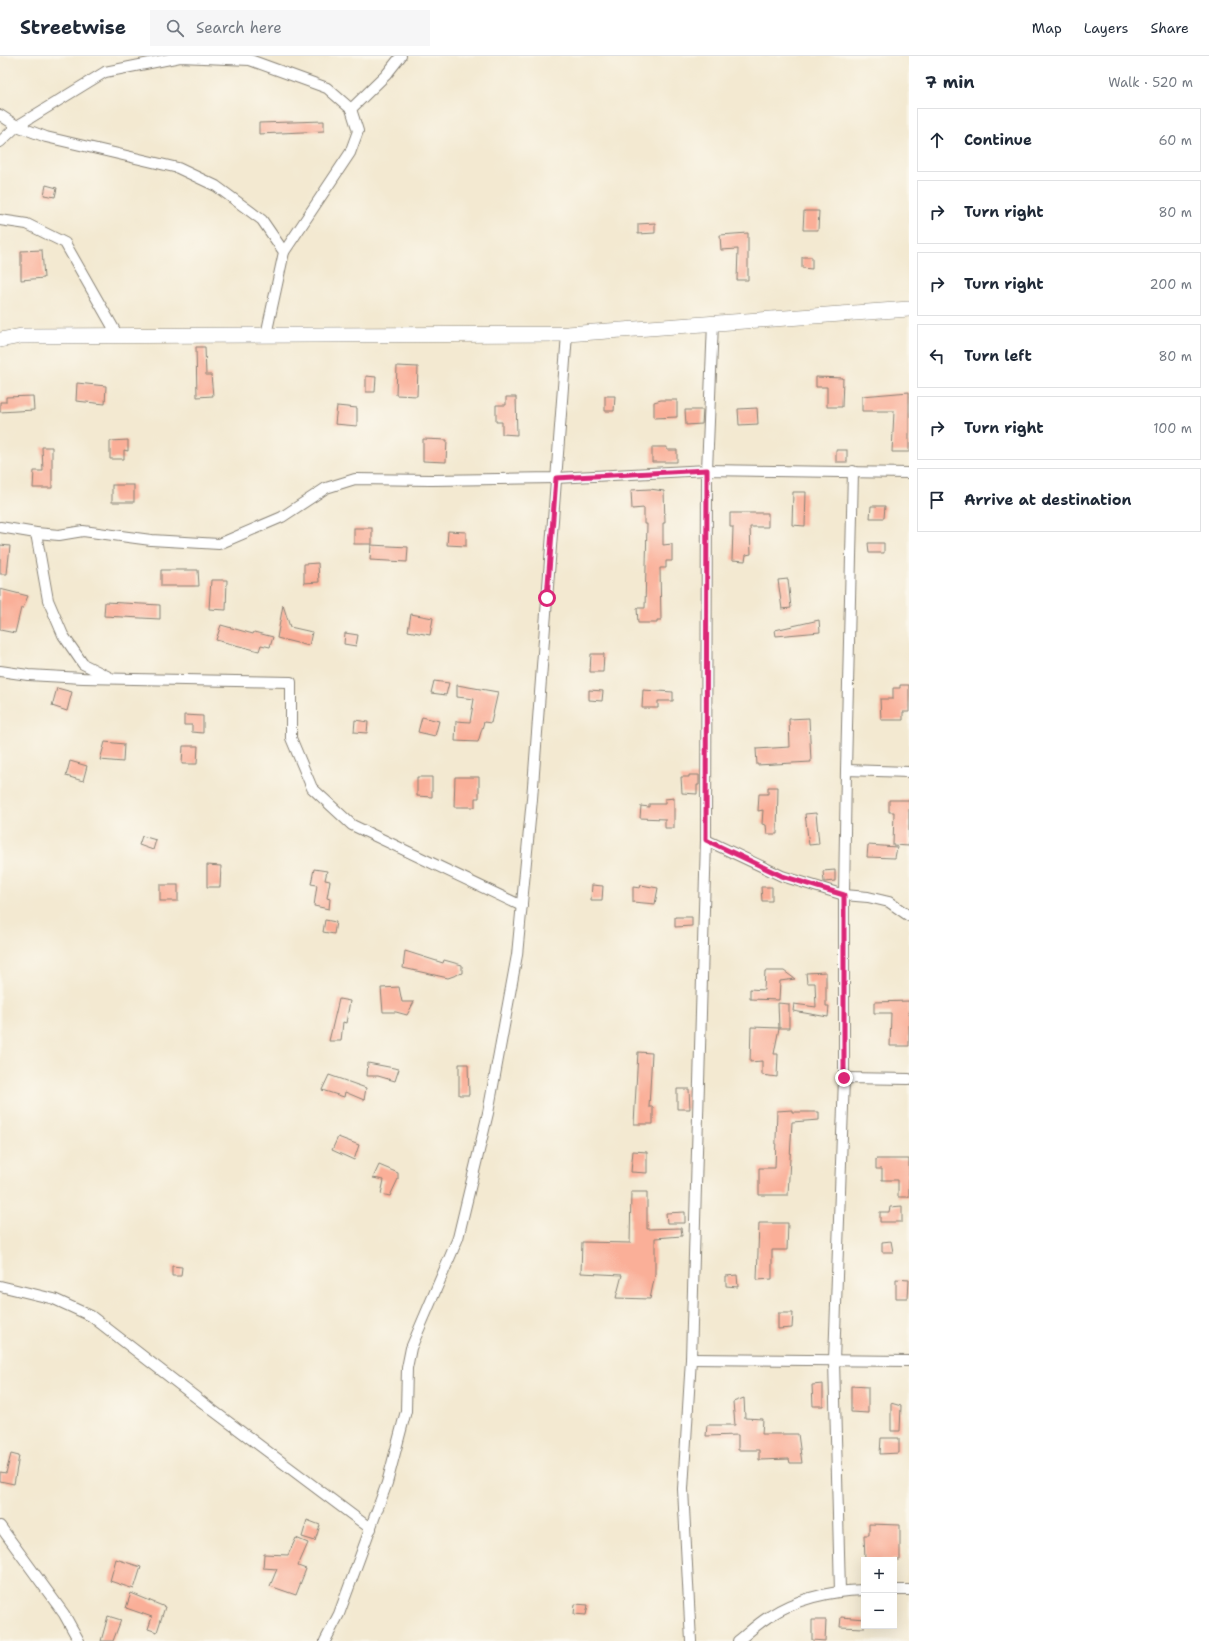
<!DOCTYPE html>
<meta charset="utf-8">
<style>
body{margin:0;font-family:"Shantell Sans",sans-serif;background:#f6f6f7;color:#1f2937}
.controls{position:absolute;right:12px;bottom:12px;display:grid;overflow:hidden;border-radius:0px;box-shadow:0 4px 16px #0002}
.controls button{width:36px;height:36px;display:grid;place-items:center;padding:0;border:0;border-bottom:1px solid #e0e1e3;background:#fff;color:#1f2937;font:20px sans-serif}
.stop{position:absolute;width:12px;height:12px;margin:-9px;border:3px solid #db2777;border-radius:50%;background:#fff}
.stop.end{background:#db2777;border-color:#fff;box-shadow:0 1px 4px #0008}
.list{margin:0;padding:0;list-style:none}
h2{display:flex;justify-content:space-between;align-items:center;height:52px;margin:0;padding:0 16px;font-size:17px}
h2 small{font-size:13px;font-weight:400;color:#747a83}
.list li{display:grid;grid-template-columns:26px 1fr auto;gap:12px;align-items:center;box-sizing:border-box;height:64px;margin:0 8px 8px;padding:0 8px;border:1px solid #e0e1e3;border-radius:0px}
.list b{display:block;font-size:15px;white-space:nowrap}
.list em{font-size:13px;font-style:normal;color:#747a83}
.icon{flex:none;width:22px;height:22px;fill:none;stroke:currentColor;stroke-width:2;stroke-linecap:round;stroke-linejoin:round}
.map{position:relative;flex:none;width:909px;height:1585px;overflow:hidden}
header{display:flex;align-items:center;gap:24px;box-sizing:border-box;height:56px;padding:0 20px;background:#fff;border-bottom:1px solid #e0e1e3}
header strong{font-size:19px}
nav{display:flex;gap:22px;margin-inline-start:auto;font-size:14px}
.search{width:280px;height:36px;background:#f6f6f7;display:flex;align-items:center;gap:10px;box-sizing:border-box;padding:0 14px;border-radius:0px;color:#747a83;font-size:15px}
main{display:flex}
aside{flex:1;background:#fff}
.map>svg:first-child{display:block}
.building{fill:#faaf98}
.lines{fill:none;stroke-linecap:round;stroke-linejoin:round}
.street-casing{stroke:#888276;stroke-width:12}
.secondary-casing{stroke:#888276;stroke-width:16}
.street{stroke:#fff;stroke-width:10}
.secondary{stroke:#fff;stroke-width:15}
.route{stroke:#db2777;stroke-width:5}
</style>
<header>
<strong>Streetwise</strong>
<div class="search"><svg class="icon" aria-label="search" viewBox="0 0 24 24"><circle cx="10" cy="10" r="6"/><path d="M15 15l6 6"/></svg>Search here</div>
<nav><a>Map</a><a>Layers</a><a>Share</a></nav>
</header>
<main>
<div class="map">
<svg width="909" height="1585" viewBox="0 0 909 1585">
<rect width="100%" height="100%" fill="#fbf7ec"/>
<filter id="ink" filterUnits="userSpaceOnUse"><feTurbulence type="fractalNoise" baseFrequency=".025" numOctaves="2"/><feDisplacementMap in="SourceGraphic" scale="8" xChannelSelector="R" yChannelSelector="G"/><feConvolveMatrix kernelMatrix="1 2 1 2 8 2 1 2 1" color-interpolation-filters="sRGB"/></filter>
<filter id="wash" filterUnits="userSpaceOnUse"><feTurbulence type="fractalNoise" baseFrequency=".012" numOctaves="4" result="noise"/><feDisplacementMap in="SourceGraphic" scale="16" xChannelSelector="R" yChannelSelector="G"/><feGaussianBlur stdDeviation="0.9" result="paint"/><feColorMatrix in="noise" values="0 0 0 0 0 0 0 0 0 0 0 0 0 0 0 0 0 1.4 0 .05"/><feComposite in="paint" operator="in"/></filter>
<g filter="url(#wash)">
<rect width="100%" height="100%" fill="#f3e9d1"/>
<g id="blocks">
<g class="building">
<path d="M 324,65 L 324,75 L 259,78 L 259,67 Z"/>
<path d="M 46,129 L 57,132 L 55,141 L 44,139 Z"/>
<path d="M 804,155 L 819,155 L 818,174 L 803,174 Z"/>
<path d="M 655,167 L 655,177 L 638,178 L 638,168 Z"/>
<path d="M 748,177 L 748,224 L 737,224 L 738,193 L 721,194 L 720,179 Z"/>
<path d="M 42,194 L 44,222 L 21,224 L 21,195 Z"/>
<path d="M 802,201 L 812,201 L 812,213 L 802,212 Z"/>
<path d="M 196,291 L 205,291 L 206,319 L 211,319 L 213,340 L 197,341 Z"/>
<path d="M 397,310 L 418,311 L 417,340 L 396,339 Z"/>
<path d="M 366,320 L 376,321 L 375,336 L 366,336 Z"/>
<path d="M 816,321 L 843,322 L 842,351 L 827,351 L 827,331 L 816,331 Z"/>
<path d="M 77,327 L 106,330 L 105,348 L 76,345 Z"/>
<path d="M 909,336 L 909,396 L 892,396 L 894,355 L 862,355 L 862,340 Z"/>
<path d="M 33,340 L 34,354 L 0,356 L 0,346 L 6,346 L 6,341 Z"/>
<path d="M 605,340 L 615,340 L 614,355 L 605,355 Z"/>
<path d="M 506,341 L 516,341 L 517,379 L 502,378 L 502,366 L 496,366 L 496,349 L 506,349 Z"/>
<path d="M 661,344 L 677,344 L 677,361 L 654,362 L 654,346 Z"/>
<path d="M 337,350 L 357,352 L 357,370 L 335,368 Z"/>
<path d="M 757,352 L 758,368 L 739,369 L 738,353 Z"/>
<path d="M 685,354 L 703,354 L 702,368 L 686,369 Z"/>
<path d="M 423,383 L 447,384 L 446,406 L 423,405 Z"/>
<path d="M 128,384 L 128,395 L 124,394 L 124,403 L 110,403 L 110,385 Z"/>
<path d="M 42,391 L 52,391 L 52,432 L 33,432 L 34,415 L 43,415 Z"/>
<path d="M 652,391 L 667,391 L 667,394 L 677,394 L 677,406 L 652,406 Z"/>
<rect x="836" y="394" width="11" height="12"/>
<rect x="112" y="429" width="22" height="17"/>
<path d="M 650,433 L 664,435 L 665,467 L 663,467 L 663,489 L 672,488 L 672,505 L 666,505 L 666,512 L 660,512 L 661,564 L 657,564 L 657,567 L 638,567 L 637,552 L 645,552 L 647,468 L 644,468 L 644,452 L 632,453 L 631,434 Z"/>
<path d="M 793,436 L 806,436 L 805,470 L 792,469 Z"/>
<path d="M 871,450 L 885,450 L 884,462 L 870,462 Z"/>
<path d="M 730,457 L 768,457 L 768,471 L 750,471 L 751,498 L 746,499 L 745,505 L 732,504 L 733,471 L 730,471 Z"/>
<rect x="354" y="472" width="18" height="16"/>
<path d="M 448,475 L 466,476 L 466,490 L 447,489 Z"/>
<path d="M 868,487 L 884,487 L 884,497 L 869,497 Z"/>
<path d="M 0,489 L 10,490 L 7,518 L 0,518 Z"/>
<path d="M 371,489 L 408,491 L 407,506 L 370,504 Z"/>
<path d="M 318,507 L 319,526 L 304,527 L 304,508 Z"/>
<path d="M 161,514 L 198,514 L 199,530 L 161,530 Z"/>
<path d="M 788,523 L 791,552 L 782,553 L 778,524 Z"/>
<path d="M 211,524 L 227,524 L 226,554 L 209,553 Z"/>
<path d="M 0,533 L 28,540 L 23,552 L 21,552 L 15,577 L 0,574 Z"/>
<path d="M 105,546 L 160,549 L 160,563 L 104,560 Z"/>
<path d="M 283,549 L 290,571 L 312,576 L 309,590 L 277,582 Z"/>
<path d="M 411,558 L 433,562 L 430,579 L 408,575 Z"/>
<path d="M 819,564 L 820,576 L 776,580 L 775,574 Z"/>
<path d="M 221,569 L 253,578 L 254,576 L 273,581 L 270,591 L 261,589 L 259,595 L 216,584 Z"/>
<path d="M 345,577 L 358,579 L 356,590 L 344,588 Z"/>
<path d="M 591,598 L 604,598 L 603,616 L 590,616 Z"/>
<path d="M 434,625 L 449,627 L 446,639 L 431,637 Z"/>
<path d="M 457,629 L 498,636 L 491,667 L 484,666 L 478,686 L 455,685 L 456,665 L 470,666 L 474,643 L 457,641 Z"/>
<path d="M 900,629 L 909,629 L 909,656 L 903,656 L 903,664 L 881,664 L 880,643 L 893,643 L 893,632 L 900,632 Z"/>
<path d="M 57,632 L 72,636 L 67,655 L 52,650 Z"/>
<path d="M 589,634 L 603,635 L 602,645 L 589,644 Z"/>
<path d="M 643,634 L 673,636 L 673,645 L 658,645 L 658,652 L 642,652 Z"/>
<path d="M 184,659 L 203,660 L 203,677 L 192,676 L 192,669 L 184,669 Z"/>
<path d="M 422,661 L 439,665 L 435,680 L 418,676 Z"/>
<path d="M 809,662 L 811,706 L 757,709 L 756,693 L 790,691 L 789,663 Z"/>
<path d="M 355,664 L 368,666 L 367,677 L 354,676 Z"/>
<path d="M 105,686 L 124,688 L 123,706 L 100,704 Z"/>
<path d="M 183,690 L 198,690 L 197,708 L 182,708 Z"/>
<path d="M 70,705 L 87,710 L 83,725 L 66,720 Z"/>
<path d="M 689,719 L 699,719 L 699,729 L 697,729 L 697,738 L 682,737 L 681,721 L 689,721 Z"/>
<path d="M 417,721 L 432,721 L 432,741 L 417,740 Z"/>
<path d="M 455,721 L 479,721 L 479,742 L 475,742 L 475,751 L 454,751 Z"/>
<path d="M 768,731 L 778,731 L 777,778 L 767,778 L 766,769 L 762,768 L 763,754 L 758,755 L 759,738 L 768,738 Z"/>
<path d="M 674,742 L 674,772 L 665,772 L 665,763 L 640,762 L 641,750 L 649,751 L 649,748 L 665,748 L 665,743 Z"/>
<path d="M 889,744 L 909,744 L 909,790 L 893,789 L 894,756 L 889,756 Z"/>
<path d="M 816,757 L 819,788 L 809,789 L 805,758 Z"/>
<path d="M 142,780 L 156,784 L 153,794 L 139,789 Z"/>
<path d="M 868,789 L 897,791 L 895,802 L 867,801 Z"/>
<path d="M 207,809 L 221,810 L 220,831 L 207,831 Z"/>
<path d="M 314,813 L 327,815 L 325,824 L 330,825 L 327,842 L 330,843 L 329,853 L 314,850 L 317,829 L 311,828 Z"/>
<path d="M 835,814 L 835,825 L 824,826 L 823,815 Z"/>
<rect x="160" y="829" width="18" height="16"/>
<path d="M 592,829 L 603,830 L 602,844 L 591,844 Z"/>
<path d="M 641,829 L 658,832 L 655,848 L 633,846 L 633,831 L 640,832 Z"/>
<path d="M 761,831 L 772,831 L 772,845 L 762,845 Z"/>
<path d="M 675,861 L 692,861 L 692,870 L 675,871 Z"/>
<path d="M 325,864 L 336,866 L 334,878 L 323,876 Z"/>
<path d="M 405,895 L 443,907 L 444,904 L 462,909 L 462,917 L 448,922 L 403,912 Z"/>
<path d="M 765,915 L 784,915 L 795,923 L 780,925 L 779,944 L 750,943 L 750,933 L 764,934 Z"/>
<path d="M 826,916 L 826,950 L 829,950 L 828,961 L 793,955 L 794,948 L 816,951 L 815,927 L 807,927 L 806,917 Z"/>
<path d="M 399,931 L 402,946 L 414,946 L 407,959 L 396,956 L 383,956 L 381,932 Z"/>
<path d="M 339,943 L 350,945 L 346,967 L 343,966 L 341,985 L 329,985 Z"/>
<path d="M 909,945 L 909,990 L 890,990 L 891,957 L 874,957 L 874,946 Z"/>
<path d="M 778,947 L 789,948 L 789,972 L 779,972 Z"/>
<path d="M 751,971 L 779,972 L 774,998 L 778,998 L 777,1021 L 762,1019 L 762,1005 L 750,1006 Z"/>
<path d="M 638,996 L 652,997 L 649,1051 L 653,1051 L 653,1068 L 634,1068 Z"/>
<path d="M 368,1007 L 399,1013 L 395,1025 L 378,1020 L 367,1020 Z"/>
<path d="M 459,1008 L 468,1008 L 469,1039 L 459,1039 Z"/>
<path d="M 329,1019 L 366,1032 L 364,1044 L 345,1036 L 344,1041 L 322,1034 Z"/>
<path d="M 677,1033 L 689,1033 L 690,1053 L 677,1053 Z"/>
<path d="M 792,1054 L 792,1056 L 819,1056 L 819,1064 L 792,1066 L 788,1139 L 759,1139 L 759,1112 L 775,1112 L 777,1055 Z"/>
<path d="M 338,1081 L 359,1089 L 354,1104 L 332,1094 Z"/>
<path d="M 633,1095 L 647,1096 L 647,1117 L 631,1116 Z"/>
<path d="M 876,1103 L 909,1103 L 909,1141 L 898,1141 L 898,1124 L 882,1124 L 882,1113 L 876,1113 Z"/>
<path d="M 379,1109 L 398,1117 L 398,1123 L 390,1140 L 381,1138 L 384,1124 L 373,1122 Z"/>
<path d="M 631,1136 L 647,1136 L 647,1173 L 681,1172 L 682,1180 L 655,1182 L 655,1219 L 650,1243 L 616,1242 L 622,1219 L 581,1217 L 582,1186 L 630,1187 Z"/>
<path d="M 902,1150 L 902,1166 L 880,1166 L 880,1156 L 889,1156 L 890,1151 Z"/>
<path d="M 685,1156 L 685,1167 L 667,1167 L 666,1157 Z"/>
<path d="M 759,1167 L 788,1167 L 787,1194 L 772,1194 L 772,1223 L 757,1224 Z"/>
<path d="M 891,1185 L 893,1196 L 882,1196 L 882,1186 Z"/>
<path d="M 172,1210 L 182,1211 L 181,1220 L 172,1220 Z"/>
<path d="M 737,1219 L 738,1231 L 726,1230 L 726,1220 Z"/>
<path d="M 896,1223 L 909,1224 L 908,1242 L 896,1242 Z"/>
<path d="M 778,1257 L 793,1257 L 792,1272 L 778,1273 Z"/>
<path d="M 823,1328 L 823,1350 L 813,1350 L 812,1329 Z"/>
<path d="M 851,1330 L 868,1331 L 868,1357 L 851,1356 Z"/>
<path d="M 744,1342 L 745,1362 L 763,1363 L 762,1378 L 798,1378 L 802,1407 L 790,1407 L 789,1403 L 759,1404 L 759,1394 L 738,1394 L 738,1379 L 706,1380 L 707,1369 L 735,1369 L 733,1346 Z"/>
<path d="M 891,1347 L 901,1350 L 900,1375 L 891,1375 Z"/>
<path d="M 881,1382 L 899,1382 L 899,1397 L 880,1398 Z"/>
<path d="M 11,1398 L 19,1400 L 14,1428 L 0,1425 L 0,1416 L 6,1417 Z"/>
<path d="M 307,1464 L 320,1469 L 315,1485 L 302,1481 Z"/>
<path d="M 869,1468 L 900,1469 L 900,1504 L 865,1504 L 864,1479 L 869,1479 Z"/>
<path d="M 296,1482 L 308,1487 L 298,1510 L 306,1513 L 296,1539 L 270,1530 L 277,1513 L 263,1512 L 264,1498 L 288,1499 Z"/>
<path d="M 116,1503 L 141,1511 L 134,1533 L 110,1525 Z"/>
<path d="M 131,1537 L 165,1551 L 157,1576 L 148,1573 L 152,1561 L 126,1552 Z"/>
<path d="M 575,1548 L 588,1549 L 586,1559 L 574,1558 Z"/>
<path d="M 108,1560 L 121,1564 L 113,1585 L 101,1585 Z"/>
<path d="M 841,1561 L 864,1563 L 864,1572 L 840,1571 Z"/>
<path d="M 812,1564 L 826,1564 L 825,1585 L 812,1584 Z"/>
</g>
</g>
</g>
<g filter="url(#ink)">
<use href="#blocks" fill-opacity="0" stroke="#888276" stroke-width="1"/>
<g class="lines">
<defs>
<g id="street">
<path d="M 351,53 L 386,19 L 401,0"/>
<path d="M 0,59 L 17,70 L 46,81 L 178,112 L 216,130 L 262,164 L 284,196 L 266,279"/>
<path d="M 0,86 L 17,70 L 105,16 L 180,1 L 250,4 L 327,32 L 351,53 L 358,75 L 350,97 L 284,196"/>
<path d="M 0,164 L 27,168 L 65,187 L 118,280"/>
<path d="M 0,471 L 36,477 L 59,479 L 83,475 L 151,484 L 219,488 L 282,461 L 326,432 L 355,423 L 432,424 L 556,422 L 707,414 L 909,417"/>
<path d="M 36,477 L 48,544 L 63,579 L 83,608 L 111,622"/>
<path d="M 0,615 L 28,619 L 83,622 L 291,626 L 291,682 L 312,732 L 352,769 L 522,850"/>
<path d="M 846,714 L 853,415"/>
<path d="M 706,784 L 782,820 L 844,839 L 868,841 L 889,846 L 909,860"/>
<path d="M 844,1022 L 844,839 L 846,714 L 909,716"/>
<path d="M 0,1230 L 54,1243 L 91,1260 L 211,1353 L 371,1473"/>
<path d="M 691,1303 L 909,1305"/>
<path d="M 0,1470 L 64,1558 L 79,1585"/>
<path d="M 894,1534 L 909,1534"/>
<path d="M 840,1535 L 834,1305 L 844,1022 L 909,1023"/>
<path d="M 325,1585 L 339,1558 L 387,1427 L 406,1355 L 407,1312 L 411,1292 L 458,1182 L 488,1057 L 517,899 L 532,743 L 567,278"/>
<path d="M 691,1585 L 683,1433 L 691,1303 L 706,784 L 707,414 L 713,267"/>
<path d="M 738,1585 C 748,1577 758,1567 770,1560 C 798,1542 831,1535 864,1534"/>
</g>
<path id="secondary" d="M 0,284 L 21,280 L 567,278 L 909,253"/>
</defs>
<use href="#street" class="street-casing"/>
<use href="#secondary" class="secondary-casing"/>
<use href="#street" class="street"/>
<use href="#secondary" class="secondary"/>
</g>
</g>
<g class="lines" filter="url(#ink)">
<path class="route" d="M 547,542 L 556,422 L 707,414 L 706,784 L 782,820 L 844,839 L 844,1022"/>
</g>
</svg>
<div class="controls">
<button>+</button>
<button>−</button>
</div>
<div class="stop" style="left:547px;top:542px"></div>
<div class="stop end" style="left:844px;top:1022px"></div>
</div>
<aside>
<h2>7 min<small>Walk · 520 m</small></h2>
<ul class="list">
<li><svg class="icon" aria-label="ahead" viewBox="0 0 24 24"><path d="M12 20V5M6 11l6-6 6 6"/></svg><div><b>Continue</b></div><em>60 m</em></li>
<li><svg class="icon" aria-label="right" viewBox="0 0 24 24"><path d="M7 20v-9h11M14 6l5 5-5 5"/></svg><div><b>Turn right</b></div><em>80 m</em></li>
<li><svg class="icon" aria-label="right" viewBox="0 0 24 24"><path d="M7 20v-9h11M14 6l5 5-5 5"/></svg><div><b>Turn right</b></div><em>200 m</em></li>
<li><svg class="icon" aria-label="left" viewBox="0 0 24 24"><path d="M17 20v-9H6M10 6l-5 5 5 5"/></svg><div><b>Turn left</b></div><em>80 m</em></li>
<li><svg class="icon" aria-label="right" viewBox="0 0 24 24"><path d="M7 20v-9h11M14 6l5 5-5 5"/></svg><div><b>Turn right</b></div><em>100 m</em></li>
<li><svg class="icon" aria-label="arrive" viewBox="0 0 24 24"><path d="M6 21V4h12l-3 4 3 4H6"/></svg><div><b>Arrive at destination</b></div></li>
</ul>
</aside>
</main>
